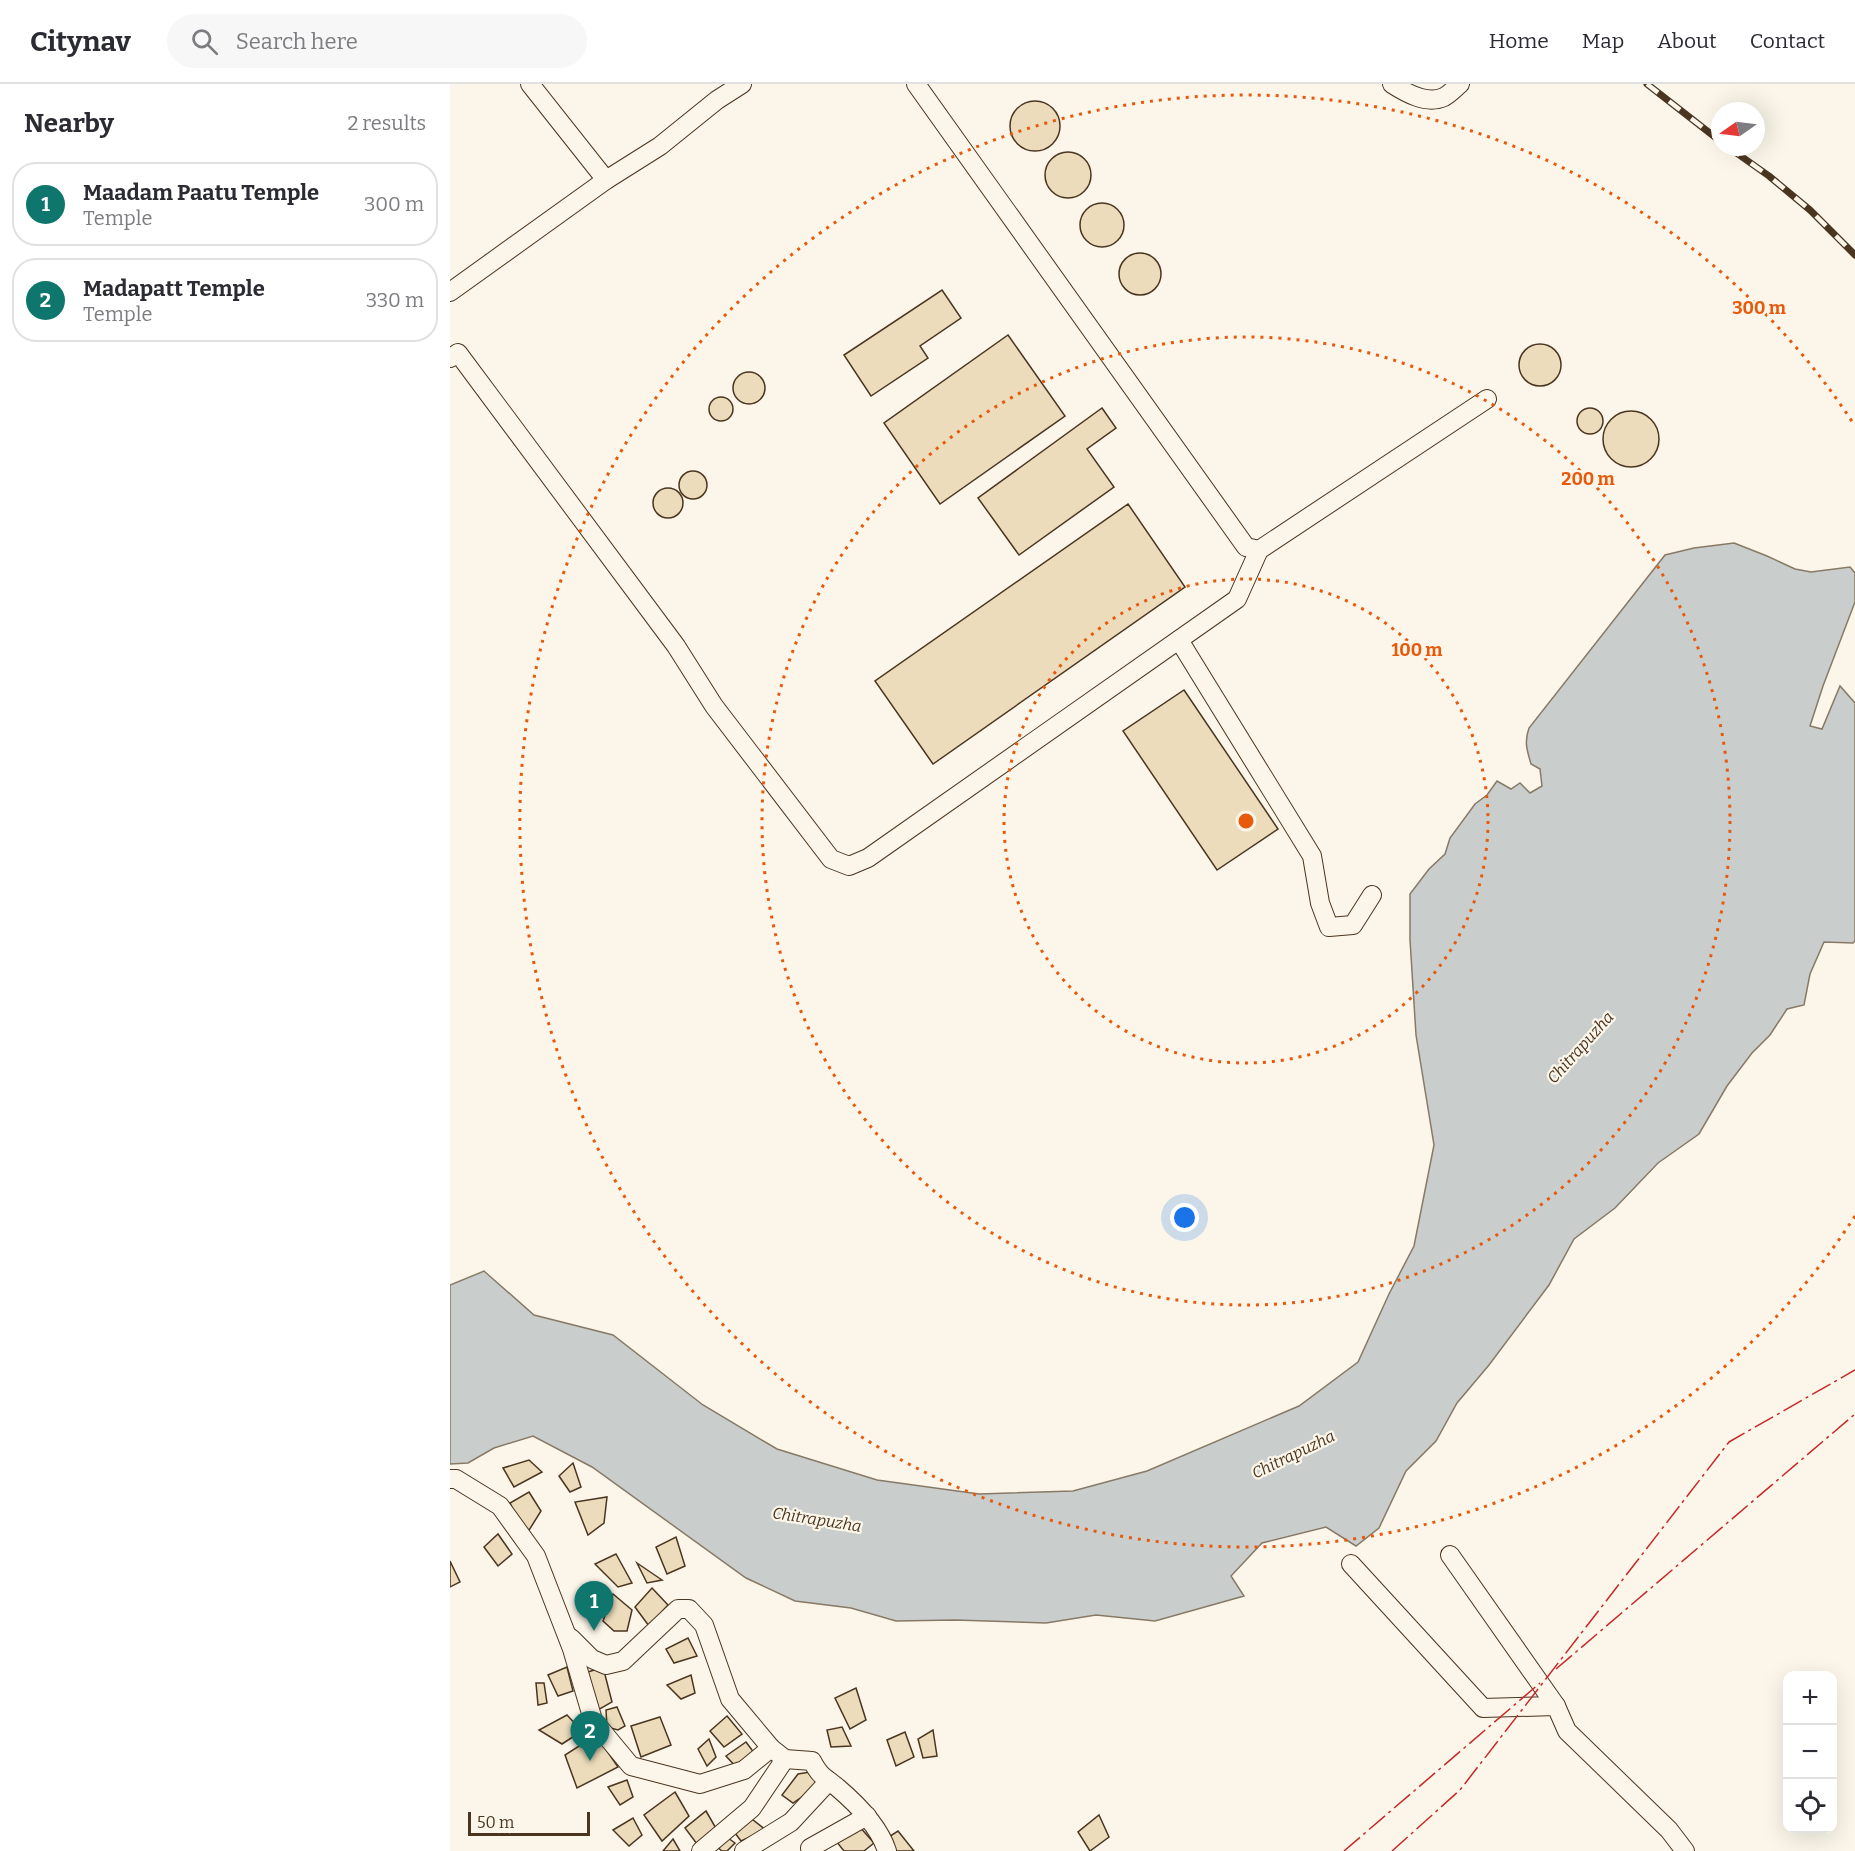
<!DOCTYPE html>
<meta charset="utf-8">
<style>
body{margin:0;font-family:Bitter,serif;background:#f7f7f7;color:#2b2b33}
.controls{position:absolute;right:18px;bottom:18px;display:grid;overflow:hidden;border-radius:12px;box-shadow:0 6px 24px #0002}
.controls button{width:54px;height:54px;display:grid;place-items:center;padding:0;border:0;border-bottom:2px solid #e1e1e2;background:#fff;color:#2b2b33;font:30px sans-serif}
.compass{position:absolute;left:1261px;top:18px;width:54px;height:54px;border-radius:50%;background:#fff;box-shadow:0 6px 24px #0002;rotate:256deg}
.scale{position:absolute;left:18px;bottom:15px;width:122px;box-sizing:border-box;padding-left:6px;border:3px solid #4a3520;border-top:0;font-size:16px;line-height:21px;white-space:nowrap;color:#4a3520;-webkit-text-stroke:4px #fbf6e9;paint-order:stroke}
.you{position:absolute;left:735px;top:1134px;width:21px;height:21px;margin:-15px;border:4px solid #fff;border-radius:50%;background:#1a73e8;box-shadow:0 0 0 9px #1a73e833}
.badge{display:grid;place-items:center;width:39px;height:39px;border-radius:50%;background:#0f766e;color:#fff;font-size:20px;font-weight:700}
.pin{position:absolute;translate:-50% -50px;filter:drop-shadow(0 2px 3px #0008)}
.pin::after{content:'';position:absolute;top:32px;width:21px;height:18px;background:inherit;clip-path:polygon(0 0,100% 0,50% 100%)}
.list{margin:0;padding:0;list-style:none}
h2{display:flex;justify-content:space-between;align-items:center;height:78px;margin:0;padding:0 24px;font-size:26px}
h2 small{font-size:20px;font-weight:400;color:#7c7c81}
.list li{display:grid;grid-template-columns:39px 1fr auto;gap:18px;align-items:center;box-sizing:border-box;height:84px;margin:0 12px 12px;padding:0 12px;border:2px solid #e1e1e2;border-radius:24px}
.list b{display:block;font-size:22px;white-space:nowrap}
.list p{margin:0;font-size:20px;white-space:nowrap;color:#7c7c81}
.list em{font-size:20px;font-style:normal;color:#7c7c81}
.icon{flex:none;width:33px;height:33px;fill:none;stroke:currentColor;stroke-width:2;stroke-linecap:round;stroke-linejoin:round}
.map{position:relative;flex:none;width:1405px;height:1767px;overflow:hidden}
header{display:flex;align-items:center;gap:36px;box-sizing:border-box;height:84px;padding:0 30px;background:#fff;border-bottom:2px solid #e1e1e2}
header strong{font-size:28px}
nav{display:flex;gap:33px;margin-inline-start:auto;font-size:21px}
.search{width:420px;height:54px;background:#f7f7f7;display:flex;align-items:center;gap:15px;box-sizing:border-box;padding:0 21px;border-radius:33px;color:#7c7c81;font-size:22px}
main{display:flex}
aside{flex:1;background:#fff}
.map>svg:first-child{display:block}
.water{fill:#c9cecd;stroke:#887966;stroke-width:1.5}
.building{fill:#ecdcbc;stroke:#4a3520;stroke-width:1.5}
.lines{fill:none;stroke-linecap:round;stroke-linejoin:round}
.minor-casing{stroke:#4a3520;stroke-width:20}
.minor{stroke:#fbf6e9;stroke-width:18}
.rail-casing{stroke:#4a3520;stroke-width:7}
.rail{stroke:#fbf6e9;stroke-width:4.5;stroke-dasharray:14;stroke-linecap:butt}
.power{stroke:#c62828;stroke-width:1.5;stroke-dasharray:21 4.5 3 4.5;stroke-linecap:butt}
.ring{fill:none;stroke:#e8590c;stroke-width:3;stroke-dasharray:3 6}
.labels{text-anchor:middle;stroke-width:4.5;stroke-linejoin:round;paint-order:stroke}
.water-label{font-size:16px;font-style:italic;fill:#4a3520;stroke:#fbf6e9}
.centre{fill:#e8590c;stroke:#fbf6e9;stroke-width:3}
.ring-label{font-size:18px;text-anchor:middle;font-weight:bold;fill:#e8590c;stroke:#fbf6e9;stroke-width:4.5;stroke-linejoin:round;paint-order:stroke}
</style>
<header>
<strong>Citynav</strong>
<div class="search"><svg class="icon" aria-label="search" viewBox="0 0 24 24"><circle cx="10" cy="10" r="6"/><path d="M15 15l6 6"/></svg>Search here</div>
<nav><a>Home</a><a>Map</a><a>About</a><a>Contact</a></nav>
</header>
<main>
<aside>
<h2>Nearby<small>2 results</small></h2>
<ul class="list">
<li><span class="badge">1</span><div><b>Maadam Paatu Temple</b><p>Temple</p></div><em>300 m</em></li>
<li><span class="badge">2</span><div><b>Madapatt Temple</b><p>Temple</p></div><em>330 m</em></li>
</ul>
</aside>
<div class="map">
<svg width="1405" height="1767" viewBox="0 0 1405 1767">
<rect width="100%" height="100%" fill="#fbf6e9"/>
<path class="water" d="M 1284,459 L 1317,472 L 1345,485 L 1361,488 L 1400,483 L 1405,489 L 1405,518 L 1373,602 L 1360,642 L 1372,645 L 1390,602 L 1405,619 L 1405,857 L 1403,859 L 1374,858 L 1360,890 L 1354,921 L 1337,925 L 1320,951 L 1302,969 L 1277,1002 L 1249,1050 L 1208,1079 L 1165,1124 L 1124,1155 L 1099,1201 L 1039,1281 L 1007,1319 L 986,1357 L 956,1387 L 929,1444 L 906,1462 L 876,1443 L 812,1459 L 781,1492 L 794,1512 L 705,1537 L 646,1531 L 596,1539 L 505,1536 L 446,1537 L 401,1524 L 345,1517 L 296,1494 L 142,1383 L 83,1352 L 44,1364 L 18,1379 L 0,1380 L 0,1201 L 34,1187 L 84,1231 L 163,1251 L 253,1321 L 327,1365 L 427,1396 L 529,1410 L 623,1407 L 697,1387 L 849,1322 L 908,1278 L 939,1210 L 964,1162 L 984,1061 L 966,951 L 960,856 L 960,810 L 979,785 L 995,770 L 1000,754 L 1025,720 L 1037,711 L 1047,697 L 1061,705 L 1070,699 L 1080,709 L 1092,702 L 1090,685 L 1081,680 C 1077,666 1074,658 1079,644 L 1215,471 L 1244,464 Z"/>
<g class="building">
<circle cx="585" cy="42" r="25"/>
<circle cx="618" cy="91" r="23"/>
<circle cx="652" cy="141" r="22"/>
<circle cx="690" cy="190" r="21"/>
<path d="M 492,206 L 511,234 L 470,262 L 478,274 L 421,312 L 394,271 Z"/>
<path d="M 558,251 L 615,332 L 490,420 L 434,339 Z"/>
<circle cx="1090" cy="281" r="21"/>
<circle cx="299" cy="304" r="16"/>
<circle cx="271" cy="325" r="12"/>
<path d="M 652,324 L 666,344 L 637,365 L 664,403 L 569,471 L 528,414 Z"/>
<circle cx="1140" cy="337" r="13"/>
<circle cx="1181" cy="355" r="28"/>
<circle cx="243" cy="401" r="14"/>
<circle cx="218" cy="419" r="15"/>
<path d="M 678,420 L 735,503 L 483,680 L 425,597 Z"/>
<path d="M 734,606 L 828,745 L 767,786 L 673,647 Z"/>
<path d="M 79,1376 L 92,1388 L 64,1403 L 53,1384 Z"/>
<path d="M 123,1379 L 131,1403 L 120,1408 L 109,1392 Z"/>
<path d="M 79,1408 L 91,1427 L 76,1451 L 60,1419 Z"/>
<path d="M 157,1413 L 154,1439 L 138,1451 L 125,1418 Z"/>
<path d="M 48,1450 L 62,1470 L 48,1482 L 34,1463 Z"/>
<path d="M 226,1453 L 235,1482 L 217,1490 L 206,1463 Z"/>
<path d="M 166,1470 L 182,1499 L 168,1503 L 145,1480 Z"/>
<path d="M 0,1477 L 10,1498 L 0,1503 Z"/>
<path d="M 187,1479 L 212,1496 L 197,1499 Z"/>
<path d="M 202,1504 L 218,1521 L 199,1542 L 185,1523 Z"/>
<path d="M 163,1510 L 182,1526 L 177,1547 L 164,1547 L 153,1537 Z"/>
<path d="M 238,1554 L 247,1572 L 224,1579 L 216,1565 Z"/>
<path d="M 117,1583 L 123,1607 L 108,1612 L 98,1591 Z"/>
<path d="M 153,1583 L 162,1618 L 148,1626 L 135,1589 Z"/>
<path d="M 241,1591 L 245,1609 L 231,1615 L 217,1601 Z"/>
<path d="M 86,1599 L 94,1599 L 97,1619 L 88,1621 Z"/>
<path d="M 406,1604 L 416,1636 L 400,1645 L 385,1614 Z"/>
<path d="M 167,1623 L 175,1642 L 168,1646 L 157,1643 L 156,1626 Z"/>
<path d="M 117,1631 L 132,1647 L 112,1660 L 89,1646 Z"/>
<path d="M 277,1632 L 292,1650 L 274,1663 L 260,1647 Z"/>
<path d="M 210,1633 L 221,1661 L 191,1673 L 181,1642 Z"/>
<path d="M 392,1643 L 401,1662 L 381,1663 L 377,1646 Z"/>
<path d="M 483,1646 L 487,1672 L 473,1674 L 468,1655 Z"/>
<path d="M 455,1648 L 464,1673 L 446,1682 L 437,1656 Z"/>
<path d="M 146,1651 L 168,1683 L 127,1704 L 115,1671 Z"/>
<path d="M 259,1655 L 266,1673 L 257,1682 L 248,1665 Z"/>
<path d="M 296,1658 L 305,1670 L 287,1684 L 276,1672 Z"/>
<path d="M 360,1688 L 369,1698 L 356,1710 L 343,1719 L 332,1711 L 348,1690 Z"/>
<path d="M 177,1696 L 183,1713 L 170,1721 L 158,1703 Z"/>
<path d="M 225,1708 L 239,1732 L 212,1757 L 194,1731 Z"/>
<path d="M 256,1727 L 267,1746 L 247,1760 L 235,1744 Z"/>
<path d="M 649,1731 L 659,1753 L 640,1767 L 628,1748 Z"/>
<path d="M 298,1732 L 316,1746 L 291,1757 L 282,1745 Z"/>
<path d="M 183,1734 L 192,1751 L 179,1762 L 163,1746 Z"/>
<path d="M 408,1741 L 424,1759 L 414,1767 L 394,1767 L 386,1757 Z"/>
<path d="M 448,1747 L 464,1767 L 441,1767 L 434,1756 Z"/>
<path d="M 278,1754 L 285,1759 L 277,1767 L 272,1767 L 266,1762 Z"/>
<path d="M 223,1755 L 230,1767 L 213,1767 Z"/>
</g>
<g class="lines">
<defs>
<g id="minor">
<path d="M 80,0 L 156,96"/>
<path d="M 466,0 L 796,463 L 809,466"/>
<path d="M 942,0 C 956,9 977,21 994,13 C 1000,10 1005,4 1010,0"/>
<path d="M 0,208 L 156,96 L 210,62 L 267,16 L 292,0"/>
<path d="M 0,274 L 8,269 L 226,562 L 264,622 L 381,775 L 399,782 L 418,774 L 787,515 L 809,466 L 1037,315"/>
<path d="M 729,556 L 862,772 L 870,819 L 879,843 L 903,841 L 922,811"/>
<path d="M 0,1395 L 6,1395 L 50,1422 L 86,1472 L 122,1565 L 143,1636 L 181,1682 L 250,1700 L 294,1686 L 321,1664 L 335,1675 L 362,1677 C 371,1694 375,1693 388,1704 C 408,1721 429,1742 437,1767"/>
<path d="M 1000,1471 L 1106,1622"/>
<path d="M 901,1480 L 1033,1624 L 1106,1622 L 1117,1647 L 1219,1746 L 1235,1767"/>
<path d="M 121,1554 L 142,1575 L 156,1581 L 173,1577 L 228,1525 L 239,1525 L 254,1541 L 280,1615 L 321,1664"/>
<path d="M 251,1767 L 302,1724 L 335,1675"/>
<path d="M 294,1767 L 341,1738 L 379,1697"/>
<path d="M 361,1767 L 360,1764 L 417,1732"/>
</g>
</defs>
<use href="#minor" class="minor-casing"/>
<use href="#minor" class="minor"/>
<defs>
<g id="rail">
<path d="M 1197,0 L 1270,57"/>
<path d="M 1278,63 L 1319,92 L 1360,126 L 1405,171"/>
</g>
</defs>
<use href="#rail" class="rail-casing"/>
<use href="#rail" class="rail"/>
<g class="power">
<path d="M 1106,1585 L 1405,1330"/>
<path d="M 894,1767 L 1090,1599"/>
<path d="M 942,1767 L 1010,1706 L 1279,1358 L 1405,1286"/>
</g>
</g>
<g class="ring">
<circle cx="796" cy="737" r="242"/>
<circle cx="796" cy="737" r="484"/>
<path d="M1405 1132A726 726 0 1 1 1405 342"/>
</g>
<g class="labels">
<g class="water-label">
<text transform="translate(1130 963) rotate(-48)" y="6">Chitrapuzha</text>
<text transform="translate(843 1370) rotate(-26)" y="6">Chitrapuzha</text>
<text transform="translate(367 1435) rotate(9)" y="6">Chitrapuzha</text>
</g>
</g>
<circle cx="796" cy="737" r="9" class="centre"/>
<g class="ring-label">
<text x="1309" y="230">300 m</text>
<text x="1138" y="401">200 m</text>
<text x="967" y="572">100 m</text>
</g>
</svg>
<div class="controls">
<button>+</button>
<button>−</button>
<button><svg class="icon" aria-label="locate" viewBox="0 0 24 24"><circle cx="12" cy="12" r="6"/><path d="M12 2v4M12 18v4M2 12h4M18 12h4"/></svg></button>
</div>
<svg class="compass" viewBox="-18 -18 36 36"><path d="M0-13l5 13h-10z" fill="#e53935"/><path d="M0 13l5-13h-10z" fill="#7c7c81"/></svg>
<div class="scale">50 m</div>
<div class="you"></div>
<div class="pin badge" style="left:144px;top:1547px">1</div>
<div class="pin badge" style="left:140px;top:1677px">2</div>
</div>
</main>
